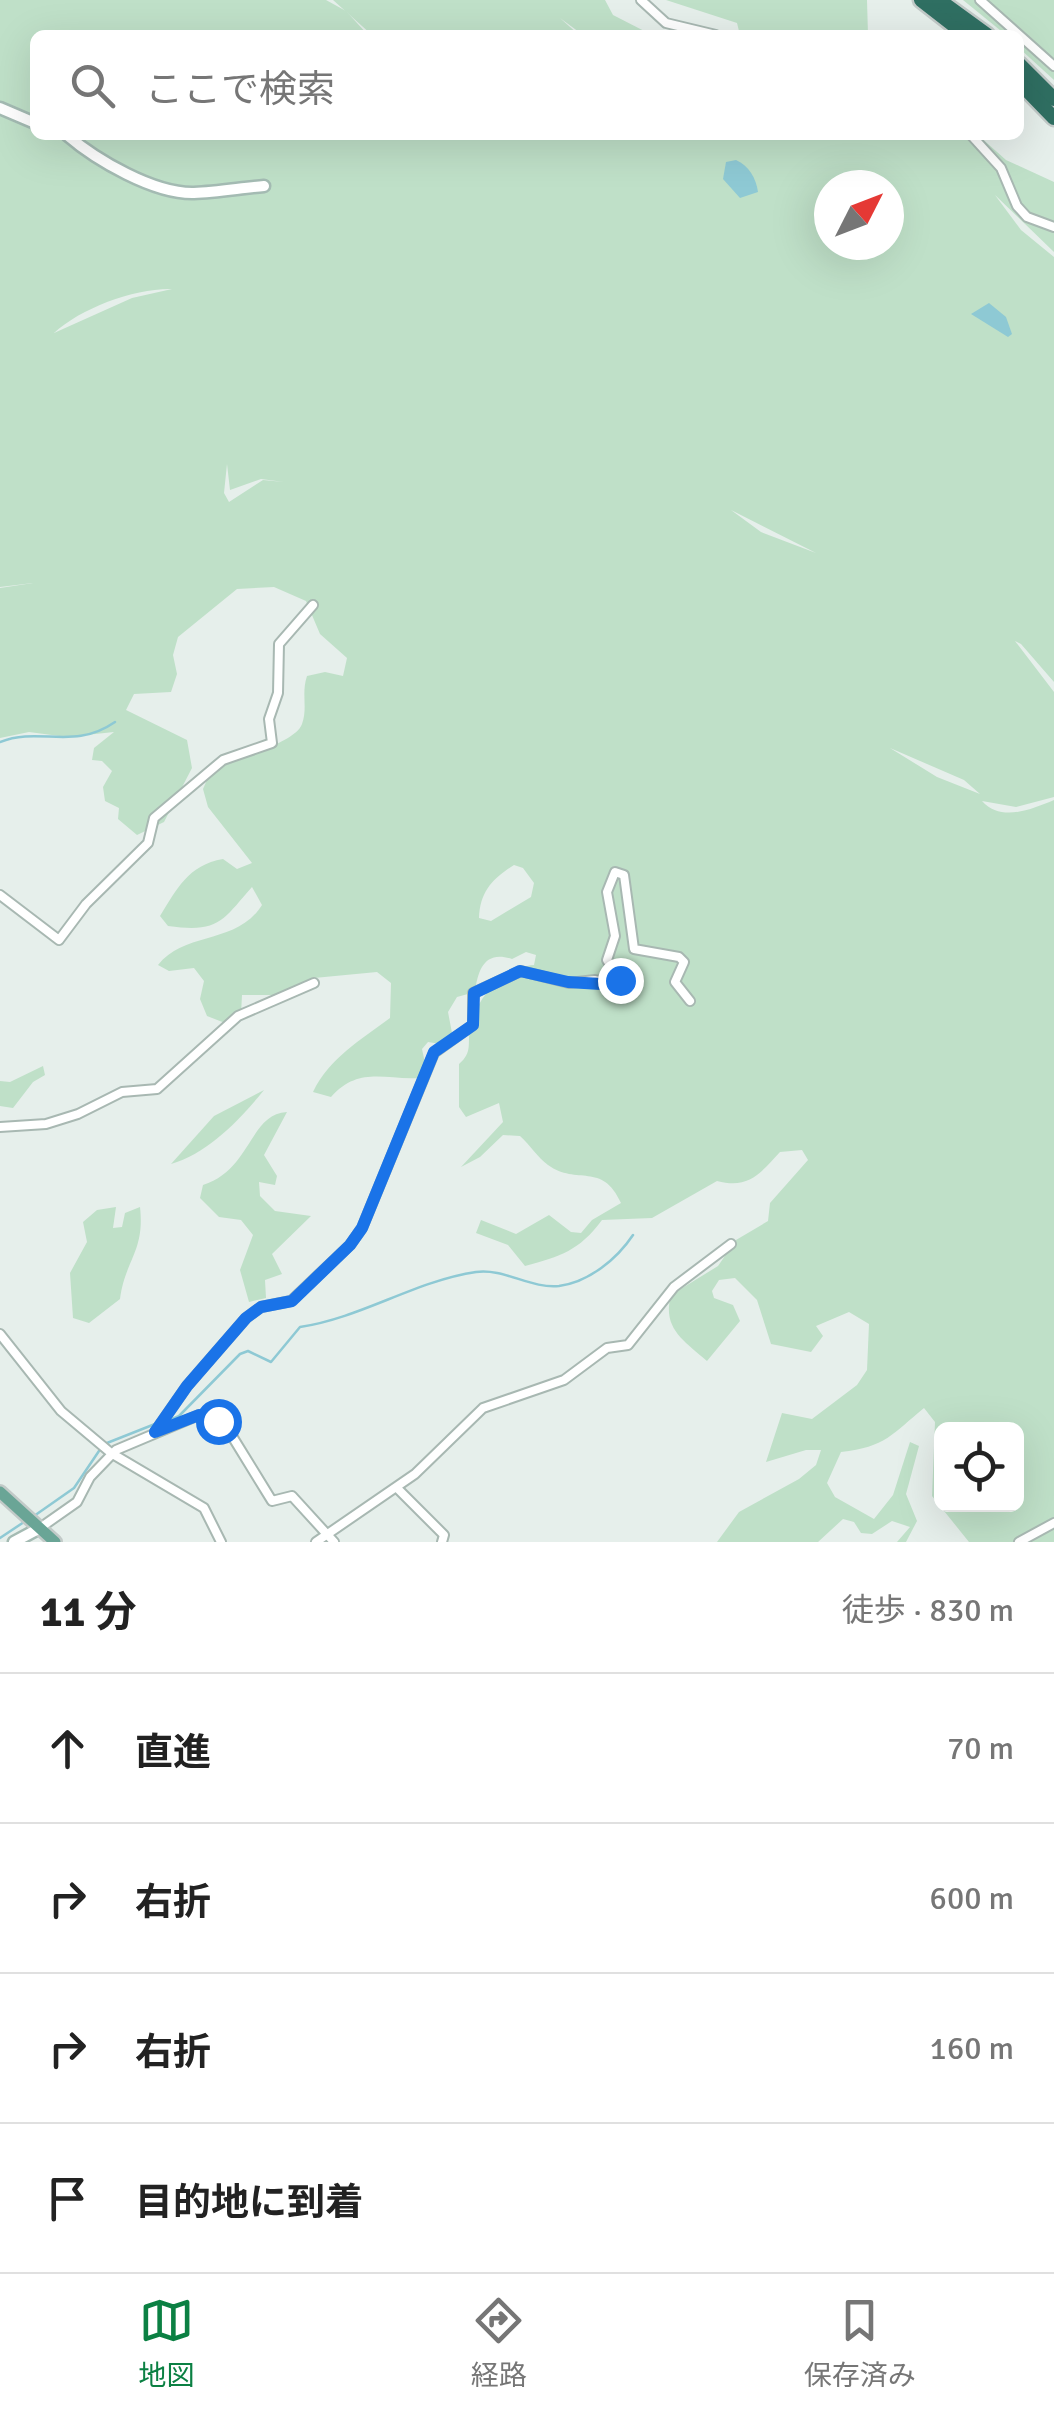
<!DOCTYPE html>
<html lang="ja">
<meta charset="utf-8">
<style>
body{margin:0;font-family:Signika,"Noto Sans JP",sans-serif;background:#f6f6f6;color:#222}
.controls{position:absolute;right:30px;bottom:30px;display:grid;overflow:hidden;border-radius:15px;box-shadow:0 10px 40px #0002}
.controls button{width:90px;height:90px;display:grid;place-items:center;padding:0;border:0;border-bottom:2px solid #e0e0e0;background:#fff;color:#222;font:50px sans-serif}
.compass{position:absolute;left:814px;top:170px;width:90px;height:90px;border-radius:50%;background:#fff;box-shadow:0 10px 40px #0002;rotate:48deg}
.stop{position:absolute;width:30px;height:30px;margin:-22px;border:8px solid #1a73e8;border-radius:50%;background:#fff}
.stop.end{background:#1a73e8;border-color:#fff;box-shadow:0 2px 10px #0008}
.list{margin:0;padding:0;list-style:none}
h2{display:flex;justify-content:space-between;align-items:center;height:130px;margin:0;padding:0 40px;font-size:42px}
h2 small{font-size:32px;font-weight:400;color:#767676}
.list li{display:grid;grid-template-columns:65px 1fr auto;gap:30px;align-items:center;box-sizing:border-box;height:150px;padding:0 40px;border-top:2px solid #e0e0e0}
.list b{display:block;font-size:38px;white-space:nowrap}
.list em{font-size:32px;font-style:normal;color:#767676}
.icon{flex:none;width:55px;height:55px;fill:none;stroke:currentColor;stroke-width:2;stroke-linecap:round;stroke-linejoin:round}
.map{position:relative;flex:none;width:1054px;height:1542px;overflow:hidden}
.search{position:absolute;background:#fff;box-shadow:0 10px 40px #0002;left:30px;right:30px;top:30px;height:110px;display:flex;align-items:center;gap:25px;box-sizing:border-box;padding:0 35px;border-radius:15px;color:#767676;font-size:38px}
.sheet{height:730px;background:#fff}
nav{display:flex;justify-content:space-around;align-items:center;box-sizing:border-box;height:140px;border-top:2px solid #e0e0e0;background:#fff;font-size:28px;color:#767676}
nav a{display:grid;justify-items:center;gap:5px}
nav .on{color:#0b8043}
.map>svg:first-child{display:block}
.green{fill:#bfe0c8;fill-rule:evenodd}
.water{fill:#8ec9d4}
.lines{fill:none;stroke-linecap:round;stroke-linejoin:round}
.stream{stroke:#8ec9d4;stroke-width:2.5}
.street-casing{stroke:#a8b8b2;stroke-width:12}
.secondary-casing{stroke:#a4bbb3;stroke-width:15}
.primary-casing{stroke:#c2cac8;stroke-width:16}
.highway-casing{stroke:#c2cac8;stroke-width:19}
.street{stroke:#fff;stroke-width:8}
.secondary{stroke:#fff;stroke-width:10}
.primary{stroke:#6aa596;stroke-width:11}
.highway{stroke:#2f6f62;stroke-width:14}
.route{stroke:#1a73e8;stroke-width:12}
</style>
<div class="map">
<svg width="1054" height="1542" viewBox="0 0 1054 1542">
<rect width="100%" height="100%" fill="#e6efeb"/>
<g class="green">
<path d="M 0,0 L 326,0 L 346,11 L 368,35 L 35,35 L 35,135 L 978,135 L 1006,160 L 1054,182 L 1054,252 L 995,195 L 1021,230 L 1054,257 L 1054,682 L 1021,644 L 1015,641 L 1054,692 L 1054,797 L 1016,807 L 982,801 C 1001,822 1030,810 1054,800 L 1054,1542 L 969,1542 L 932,1496 L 935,1422 L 924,1408 C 892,1434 886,1447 841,1452 L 827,1483 L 835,1497 L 874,1519 L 893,1495 L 910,1442 L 919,1446 L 906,1494 L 917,1521 L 906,1542 L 897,1542 L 910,1527 L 892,1521 L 872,1534 L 861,1533 L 854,1522 L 843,1519 L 818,1542 L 717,1542 L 739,1512 L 799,1479 L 816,1465 L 821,1450 L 806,1450 L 766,1462 L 782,1413 L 812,1419 L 857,1385 L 867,1370 L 869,1324 L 849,1312 L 816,1326 L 823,1336 L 811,1352 L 771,1344 L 757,1300 L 735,1278 L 719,1280 L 712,1291 L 714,1298 L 733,1305 L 740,1321 L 707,1361 C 683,1340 662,1328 671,1295 L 718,1266 L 736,1240 L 768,1221 L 770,1203 L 808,1160 L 802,1150 L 780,1152 C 759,1175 748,1189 717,1181 L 652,1218 L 602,1220 C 579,1251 561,1256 525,1266 L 508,1245 L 476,1233 L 481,1220 L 516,1234 L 549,1215 L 571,1232 L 581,1233 L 592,1220 L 621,1203 C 602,1161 577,1186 548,1165 C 538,1158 530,1145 520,1136 L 503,1135 L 480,1157 L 461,1167 L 503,1122 L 499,1103 L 466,1117 L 459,1107 L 459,1064 C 473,1052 467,1044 470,1028 C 476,998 503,967 534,965 L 536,955 L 526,952 L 512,959 C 485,950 478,969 475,992 L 457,997 L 448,1012 L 452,1033 L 441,1044 L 428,1042 L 422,1049 L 428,1077 C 390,1083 361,1063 331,1097 L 313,1092 C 329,1058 361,1040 390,1018 L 391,983 L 377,972 L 314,978 L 280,995 L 242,995 L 241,1014 L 225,1023 L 207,1016 L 200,999 L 204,981 L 194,968 L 169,971 L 158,965 C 185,931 237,945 262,905 L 252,887 C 222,921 219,933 168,926 L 160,916 C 177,889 188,865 223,859 L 237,869 L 252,863 L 208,807 L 203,789 L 210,773 C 231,759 295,744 302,724 C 308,707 301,694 307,676 L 325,672 L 343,676 L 347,658 L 320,634 L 306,601 L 274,587 L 237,589 L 178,637 L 173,655 L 177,674 L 171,692 L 134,694 L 126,710 L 187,740 L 192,768 L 164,822 L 137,835 L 118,819 L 119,808 L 105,801 L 103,787 L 112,771 L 102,761 L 92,760 L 94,748 L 114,732 L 67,737 L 29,732 L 0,738 L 0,588 L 33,583 L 0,587 ZM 829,185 L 889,185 L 889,245 L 829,245 ZM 172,289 L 132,298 L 54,333 C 81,308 135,288 172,289 ZM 227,464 L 230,490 L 261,479 L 284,482 L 263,480 L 229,502 L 224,493 ZM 731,510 L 816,553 L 761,532 ZM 890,748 L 964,780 L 980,794 L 937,777 ZM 514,865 L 523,868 L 534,883 L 531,897 L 491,921 L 479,918 C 480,892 492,879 514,865 ZM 942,1430 L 1016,1430 L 1016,1504 L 942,1504 Z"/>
<path d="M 333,0 L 605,0 L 613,15 L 652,35 L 583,35 L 560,18 L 579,35 L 372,35 Z"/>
<path d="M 666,0 L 867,0 L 868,35 L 740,35 L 737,23 Z"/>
<path d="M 963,0 L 1054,0 L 1054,80 L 1019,48 L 1019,35 L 1006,35 Z"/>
<path d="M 43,1066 L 45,1075 L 33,1082 L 13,1108 L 0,1106 L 0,1081 L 10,1082 Z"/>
<path d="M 264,1090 C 241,1119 207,1154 171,1164 L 214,1116 Z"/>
<path d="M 287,1112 L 264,1155 L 277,1176 L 275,1185 L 259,1182 L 260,1196 L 275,1211 L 311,1216 L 272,1254 L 282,1274 L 265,1280 L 266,1298 L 249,1302 L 240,1270 L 253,1235 L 241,1220 L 219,1217 L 200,1198 L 203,1185 C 252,1169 249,1114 287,1112 Z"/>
<path d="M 116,1207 L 113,1228 L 122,1227 L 125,1213 L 140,1207 C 145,1252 125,1260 120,1299 L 89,1323 L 73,1318 L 70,1273 L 87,1242 L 83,1222 L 97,1210 Z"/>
</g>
<g class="water">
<path d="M 736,160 C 749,166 756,178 758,192 L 740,198 L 723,179 L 726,162 Z"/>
<path d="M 989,303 L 1006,317 L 1012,334 L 1008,337 L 971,314 Z"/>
</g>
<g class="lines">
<g class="stream">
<path d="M 0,742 C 40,726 73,751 115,722"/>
<path d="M 168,1421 L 179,1416 L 240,1354 L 248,1351 L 271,1362 L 300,1327 C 361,1318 415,1281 476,1272 C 504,1268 531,1289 559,1286 C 589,1282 617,1259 633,1235"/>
<path d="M 107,1443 L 155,1424"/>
<path d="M 34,1516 L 74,1488 L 101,1448"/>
<path d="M 0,1538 L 27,1520"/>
</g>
<defs>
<g id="street">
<path d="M 641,0 L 666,23 L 716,35"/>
<path d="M 980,0 L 1054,66"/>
<path d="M 971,135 L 1001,168 L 1017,206 L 1027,217 L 1054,227"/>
<path d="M 0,895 L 59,940 L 86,904 L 148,843 L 154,818 L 223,760 L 272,743 L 269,719 L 278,693 L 279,644 L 313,605"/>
<path d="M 0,1127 L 46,1124 L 78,1114 L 122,1092 L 157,1089 L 238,1016 L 314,983"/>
<path d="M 0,1334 L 61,1411 L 111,1453 L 204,1508 L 221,1542"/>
<path d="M 155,1432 L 187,1386 L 246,1318 L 261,1307 L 291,1301 L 350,1245 L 362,1228 L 434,1053 L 473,1025 L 473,993 L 521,971 L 569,983 L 595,980 L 617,985 L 620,980 L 607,960 L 615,936 L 607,892 L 615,872 L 624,875 L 634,949 L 679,957 L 684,962 L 675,982 L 690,1001"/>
<path d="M 397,1488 L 444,1535 L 442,1542"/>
<path d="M 40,1528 L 77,1502 L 90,1477 L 116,1450 L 199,1415 L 218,1421 L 232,1436 L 272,1501 L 292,1496 L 334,1542"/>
<path d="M 316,1542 L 415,1474 L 483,1408 L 564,1380 L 607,1348 L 628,1345 L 674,1287 L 731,1244"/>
<path d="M 1019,1542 L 1054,1523"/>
</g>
<g id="secondary">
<path d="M 0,108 L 35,123"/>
<path d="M 67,135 C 96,160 154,194 194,193 C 217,192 241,188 264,186"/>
<path d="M 14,1542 L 40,1528"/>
</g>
<path id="primary" d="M 0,1492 L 55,1542"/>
<g id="highway">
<path d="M 921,0 L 966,35"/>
<path d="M 939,0 L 987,35"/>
<path d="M 1019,64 L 1054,99"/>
<path d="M 1019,82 L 1054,118"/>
</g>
</defs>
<use href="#street" class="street-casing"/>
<use href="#secondary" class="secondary-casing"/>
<use href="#primary" class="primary-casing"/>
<use href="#highway" class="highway-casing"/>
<use href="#street" class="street"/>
<use href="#secondary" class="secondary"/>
<use href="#primary" class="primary"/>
<use href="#highway" class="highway"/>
</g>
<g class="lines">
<path class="route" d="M 218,1421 L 199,1415 L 155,1432 L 187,1386 L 246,1318 L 261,1307 L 292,1301 L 350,1245 L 362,1228 L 434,1052 L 473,1025 L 474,993 L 520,971 L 568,982 L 617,985 L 620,980"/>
</g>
</svg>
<div class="controls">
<button><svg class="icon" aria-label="locate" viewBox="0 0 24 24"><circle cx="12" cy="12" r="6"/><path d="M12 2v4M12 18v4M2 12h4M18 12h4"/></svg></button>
</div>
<svg class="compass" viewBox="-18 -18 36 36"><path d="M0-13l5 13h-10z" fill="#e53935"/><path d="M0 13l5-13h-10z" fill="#767676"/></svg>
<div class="stop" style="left:218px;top:1421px"></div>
<div class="stop end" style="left:620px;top:980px"></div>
<div class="search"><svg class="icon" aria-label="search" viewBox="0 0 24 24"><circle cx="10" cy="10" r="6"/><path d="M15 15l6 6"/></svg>ここで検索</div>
</div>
<section class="sheet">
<h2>11 分<small>徒歩 · 830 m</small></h2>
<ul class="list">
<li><svg class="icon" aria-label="ahead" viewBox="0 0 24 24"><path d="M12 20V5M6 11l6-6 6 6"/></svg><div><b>直進</b></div><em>70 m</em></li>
<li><svg class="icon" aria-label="right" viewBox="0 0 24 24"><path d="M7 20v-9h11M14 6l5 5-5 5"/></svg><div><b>右折</b></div><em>600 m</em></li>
<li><svg class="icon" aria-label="right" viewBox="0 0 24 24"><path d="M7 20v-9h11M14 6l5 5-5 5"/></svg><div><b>右折</b></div><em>160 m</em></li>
<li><svg class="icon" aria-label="arrive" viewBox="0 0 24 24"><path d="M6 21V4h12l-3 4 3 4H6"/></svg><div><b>目的地に到着</b></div></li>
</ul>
</section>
<nav>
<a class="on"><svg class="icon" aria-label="map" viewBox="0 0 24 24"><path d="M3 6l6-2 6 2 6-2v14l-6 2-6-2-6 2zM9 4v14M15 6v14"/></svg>地図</a>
<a><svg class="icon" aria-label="directions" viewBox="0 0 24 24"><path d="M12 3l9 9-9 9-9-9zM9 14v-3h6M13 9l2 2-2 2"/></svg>経路</a>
<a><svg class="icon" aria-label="saved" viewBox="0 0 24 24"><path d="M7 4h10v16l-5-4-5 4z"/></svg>保存済み</a>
</nav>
